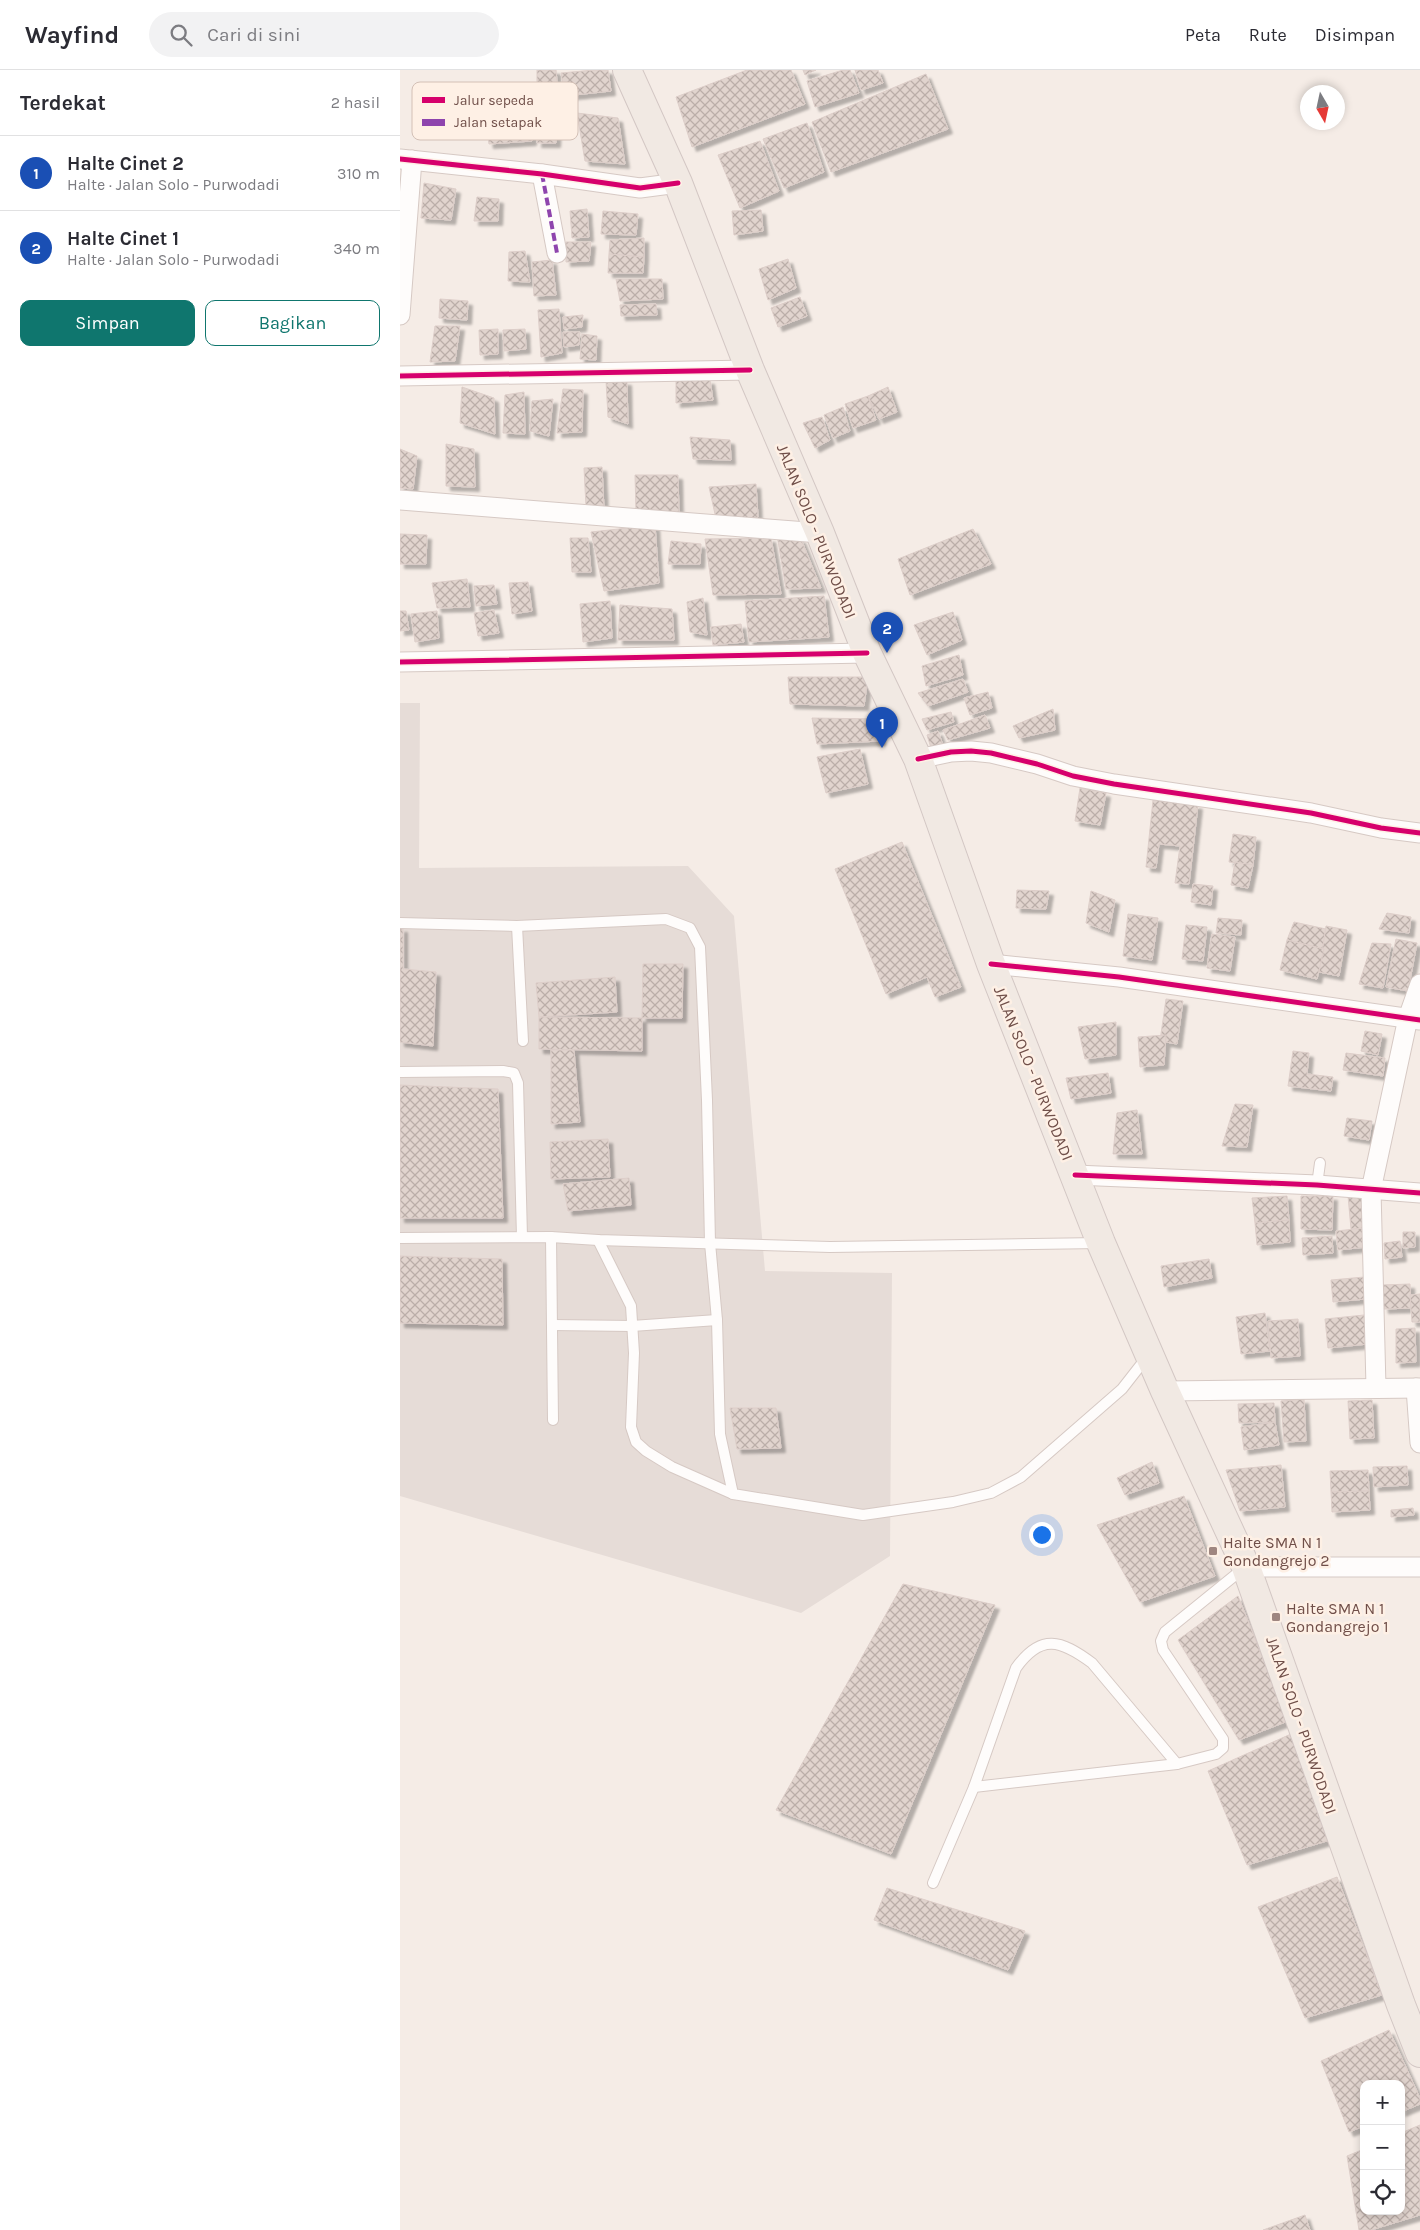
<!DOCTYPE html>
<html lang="id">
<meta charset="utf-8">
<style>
body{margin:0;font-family:Karla,sans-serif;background:#f2f2f3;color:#2b2b33}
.controls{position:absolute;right:15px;bottom:15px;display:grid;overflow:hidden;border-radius:10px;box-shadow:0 2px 8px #0003}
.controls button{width:45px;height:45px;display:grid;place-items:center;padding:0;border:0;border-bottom:1px solid #e1e1e2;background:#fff;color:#2b2b33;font:25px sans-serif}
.compass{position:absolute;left:900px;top:15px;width:45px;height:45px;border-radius:50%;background:#fff;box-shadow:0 2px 8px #0003;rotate:171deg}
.you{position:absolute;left:641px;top:1464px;width:18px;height:18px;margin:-12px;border:4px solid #fff;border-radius:50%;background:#1a73e8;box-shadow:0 0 0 8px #1a73e833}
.badge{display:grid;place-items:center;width:32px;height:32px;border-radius:50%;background:#0f766e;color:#fff;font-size:16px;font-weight:700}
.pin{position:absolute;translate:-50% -41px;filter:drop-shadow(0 1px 2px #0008)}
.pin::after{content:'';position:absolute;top:26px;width:18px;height:15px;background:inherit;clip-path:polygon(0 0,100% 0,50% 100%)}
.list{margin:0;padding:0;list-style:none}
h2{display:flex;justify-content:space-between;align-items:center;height:65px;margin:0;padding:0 20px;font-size:21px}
h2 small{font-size:16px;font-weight:400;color:#7c7c81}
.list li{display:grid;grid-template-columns:32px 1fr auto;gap:15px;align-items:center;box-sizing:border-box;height:75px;padding:0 20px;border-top:1px solid #e1e1e2}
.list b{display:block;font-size:19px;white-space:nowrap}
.list p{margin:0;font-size:16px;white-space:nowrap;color:#7c7c81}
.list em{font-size:16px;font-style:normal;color:#7c7c81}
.actions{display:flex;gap:10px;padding:15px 20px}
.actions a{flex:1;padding:11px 0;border:1px solid #0f766e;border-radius:10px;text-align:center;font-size:18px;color:#0f766e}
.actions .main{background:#0f766e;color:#fff}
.icon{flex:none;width:28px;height:28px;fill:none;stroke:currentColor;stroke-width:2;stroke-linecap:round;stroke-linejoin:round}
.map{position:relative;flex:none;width:1020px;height:2160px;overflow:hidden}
header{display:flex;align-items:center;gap:30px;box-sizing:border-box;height:70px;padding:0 25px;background:#fff;border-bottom:1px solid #e1e1e2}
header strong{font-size:24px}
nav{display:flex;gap:28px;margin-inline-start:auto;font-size:18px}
.search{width:350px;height:45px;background:#f2f2f3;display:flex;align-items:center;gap:12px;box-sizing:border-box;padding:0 18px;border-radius:28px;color:#7c7c81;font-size:19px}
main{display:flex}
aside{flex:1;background:#fff}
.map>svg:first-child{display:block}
.industrial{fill:#e6dcd7}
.building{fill:url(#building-cross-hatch);stroke:#ddcec9;filter:url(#shadow)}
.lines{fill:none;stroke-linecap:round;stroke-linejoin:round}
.lane-casing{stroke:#d6c9c4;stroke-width:12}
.street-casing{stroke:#d6c9c4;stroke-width:21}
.primary-casing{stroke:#d3c7c4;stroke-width:30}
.lane{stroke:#fefcfb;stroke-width:10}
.street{stroke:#fefcfb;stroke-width:19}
.primary{stroke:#f1e9e3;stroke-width:28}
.quiet{stroke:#8e44ad;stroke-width:4;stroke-dasharray:8 4;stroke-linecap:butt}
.cycleway-casing{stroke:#fef0e5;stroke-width:8}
.cycleway{stroke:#d6006c;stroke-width:5}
.poi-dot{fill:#9f8680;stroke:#fef0e5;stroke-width:2}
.labels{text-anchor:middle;stroke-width:5;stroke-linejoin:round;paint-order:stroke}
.street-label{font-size:16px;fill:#704f49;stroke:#fef0e5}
.poi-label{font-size:16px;fill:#704f49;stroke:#fef0e5;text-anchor:start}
.key{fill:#fef0e5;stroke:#d3c0b6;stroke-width:1}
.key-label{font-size:14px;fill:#704f49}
</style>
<header>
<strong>Wayfind</strong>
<div class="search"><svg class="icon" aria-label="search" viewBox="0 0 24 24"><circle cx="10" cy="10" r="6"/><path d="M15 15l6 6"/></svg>Cari di sini</div>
<nav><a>Peta</a><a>Rute</a><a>Disimpan</a></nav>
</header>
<main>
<aside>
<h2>Terdekat<small>2 hasil</small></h2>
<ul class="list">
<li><span class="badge" style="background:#1a4fb4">1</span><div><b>Halte Cinet 2</b><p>Halte · Jalan Solo - Purwodadi</p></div><em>310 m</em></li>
<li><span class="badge" style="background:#1a4fb4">2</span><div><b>Halte Cinet 1</b><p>Halte · Jalan Solo - Purwodadi</p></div><em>340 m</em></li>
</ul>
<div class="actions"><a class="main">Simpan</a><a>Bagikan</a></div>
</aside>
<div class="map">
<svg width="1020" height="2160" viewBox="0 0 1020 2160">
<defs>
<pattern id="building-cross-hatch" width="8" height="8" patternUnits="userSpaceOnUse" patternTransform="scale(1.25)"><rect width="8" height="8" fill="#e1d4ce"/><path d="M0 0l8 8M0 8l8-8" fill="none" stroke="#bbaea9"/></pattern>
<filter id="shadow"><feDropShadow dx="4.5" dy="4.5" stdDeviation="1" flood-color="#0004"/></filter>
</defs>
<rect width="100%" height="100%" fill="#f5ece6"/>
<path class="industrial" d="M 0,633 L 20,633 L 19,798 L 288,796 L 334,846 L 365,1201 L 492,1203 L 490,1486 L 401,1543 L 0,1426 Z"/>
<g class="building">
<path d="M 137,0 L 156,0 L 159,34 L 137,36 Z"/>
<path d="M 194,0 L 208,0 L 211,21 L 165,26 L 161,3 Z"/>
<path d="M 347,0 L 391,0 L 405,34 L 292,77 L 276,27 Z"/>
<path d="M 403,0 L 416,0 L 405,5 Z"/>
<path d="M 443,0 L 450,0 L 459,23 L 415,37 L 407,11 Z"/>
<path d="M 455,0 L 478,0 L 483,13 L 461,20 Z"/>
<path d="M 526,4 L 548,59 L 431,102 L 412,52 Z"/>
<path d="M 82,19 L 134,30 L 132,71 L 89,74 Z"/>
<path d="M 139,43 L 157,43 L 156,73 L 137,73 Z"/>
<path d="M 177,43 L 218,48 L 225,94 L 185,91 Z"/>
<path d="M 407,53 L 424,102 L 384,118 L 363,69 Z"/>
<path d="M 360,71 L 379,121 L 340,138 L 318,85 Z"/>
<path d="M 24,113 L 56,119 L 51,150 L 21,148 Z"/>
<path d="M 77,127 L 99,129 L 98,151 L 74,151 Z"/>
<path d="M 187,139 L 189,167 L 172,168 L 170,141 Z"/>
<path d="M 361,140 L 363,161 L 334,165 L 332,141 Z"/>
<path d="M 203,141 L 238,144 L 236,165 L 201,164 Z"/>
<path d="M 244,168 L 244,187 L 209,184 L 210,170 Z"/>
<path d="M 166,172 L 191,172 L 189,191 L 166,192 Z"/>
<path d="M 125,181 L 130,212 L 108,211 L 109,182 Z"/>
<path d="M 209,184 L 244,187 L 243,203 L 208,203 Z"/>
<path d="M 388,189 L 396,218 L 368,230 L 359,199 Z"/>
<path d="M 152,190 L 156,225 L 134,226 L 132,192 Z"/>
<path d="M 216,209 L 262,209 L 263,229 L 220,231 Z"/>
<path d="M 400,227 L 407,246 L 378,257 L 371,238 Z"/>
<path d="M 40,229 L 68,231 L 67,250 L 39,248 Z"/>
<path d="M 256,234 L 257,245 L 221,246 L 220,235 Z"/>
<path d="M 159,239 L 162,283 L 141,287 L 138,240 Z"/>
<path d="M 183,245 L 182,257 L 164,259 L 163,247 Z"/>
<path d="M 35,256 L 60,256 L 55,291 L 30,292 Z"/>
<path d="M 98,259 L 98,284 L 80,285 L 79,260 Z"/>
<path d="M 125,259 L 126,279 L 104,281 L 103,260 Z"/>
<path d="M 163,262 L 180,262 L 179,275 L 164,277 Z"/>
<path d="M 182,264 L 197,266 L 196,290 L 180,289 Z"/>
<path d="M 276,310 L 310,310 L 313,330 L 276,333 Z"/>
<path d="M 206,311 L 227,311 L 228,354 L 208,347 Z"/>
<path d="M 62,317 L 94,328 L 95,364 L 60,353 Z"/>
<path d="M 488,317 L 497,342 L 479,349 L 468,326 Z"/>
<path d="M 163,319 L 183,320 L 182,362 L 157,363 Z"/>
<path d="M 124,322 L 125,364 L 103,363 L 105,325 Z"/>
<path d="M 468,326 L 476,350 L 453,358 L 445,334 Z"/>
<path d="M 153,329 L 149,366 L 130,361 L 132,331 Z"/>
<path d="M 443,337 L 450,361 L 433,368 L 424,345 Z"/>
<path d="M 422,347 L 430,370 L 415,378 L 403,353 Z"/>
<path d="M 290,367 L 330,370 L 331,390 L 293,389 Z"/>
<path d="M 46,374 L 74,379 L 75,417 L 46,416 Z"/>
<path d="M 0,379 L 17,386 L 13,419 L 0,418 Z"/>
<path d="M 202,397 L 204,439 L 186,437 L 184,398 Z"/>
<path d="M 235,405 L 278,405 L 279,443 L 236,442 Z"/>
<path d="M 356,414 L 358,447 L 317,453 L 309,417 Z"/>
<path d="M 255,455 L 259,513 L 204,521 L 191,462 Z"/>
<path d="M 573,459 L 591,494 L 510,525 L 498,489 Z"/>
<path d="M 0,464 L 27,465 L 26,494 L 0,494 Z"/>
<path d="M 377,465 L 401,469 L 421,518 L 386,519 Z"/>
<path d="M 170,468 L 188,468 L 191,502 L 172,502 Z"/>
<path d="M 371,468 L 381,524 L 313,525 L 305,469 Z"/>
<path d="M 271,471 L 301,474 L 300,494 L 268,494 Z"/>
<path d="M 67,509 L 70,537 L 37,538 L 32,513 Z"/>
<path d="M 128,512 L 132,541 L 112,544 L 109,513 Z"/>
<path d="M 94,515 L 97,534 L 76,536 L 74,516 Z"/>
<path d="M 424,526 L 429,567 L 349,572 L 345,531 Z"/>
<path d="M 303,528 L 307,565 L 290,562 L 287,532 Z"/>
<path d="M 210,531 L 212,568 L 183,572 L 180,534 Z"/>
<path d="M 220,535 L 272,539 L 274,570 L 218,570 Z"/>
<path d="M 94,540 L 99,563 L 78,566 L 74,543 Z"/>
<path d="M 0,541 L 6,541 L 9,560 L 0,561 Z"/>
<path d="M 37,541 L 39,568 L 15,572 L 11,544 Z"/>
<path d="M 553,542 L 562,570 L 527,585 L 514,555 Z"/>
<path d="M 341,554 L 344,572 L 313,575 L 311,557 Z"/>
<path d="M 559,585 L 563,605 L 526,616 L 522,596 Z"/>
<path d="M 388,607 L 468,607 L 464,636 L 390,634 Z"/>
<path d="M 563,609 L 568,622 L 528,636 L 518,623 Z"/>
<path d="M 588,622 L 592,638 L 570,645 L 564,628 Z"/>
<path d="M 653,639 L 655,660 L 619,668 L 613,656 Z"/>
<path d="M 551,642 L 554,652 L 527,660 L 522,649 Z"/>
<path d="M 585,645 L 590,658 L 548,670 L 543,660 Z"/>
<path d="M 412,648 L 481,649 L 481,671 L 417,674 Z"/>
<path d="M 538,661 L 543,675 L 531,678 L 527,665 Z"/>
<path d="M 460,679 L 468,714 L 426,723 L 417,687 Z"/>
<path d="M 680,718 L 706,723 L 700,755 L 675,751 Z"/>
<path d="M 753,730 L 798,735 L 789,814 L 775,813 L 780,776 L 759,774 L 756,798 L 746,797 Z"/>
<path d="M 833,764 L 856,767 L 853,795 L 829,792 Z"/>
<path d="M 502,772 L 561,917 L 535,927 L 527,907 L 486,924 L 435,799 Z"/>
<path d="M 835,792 L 853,795 L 848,818 L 831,815 Z"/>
<path d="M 793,814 L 813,816 L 811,835 L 791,832 Z"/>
<path d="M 617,820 L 649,821 L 646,839 L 616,838 Z"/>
<path d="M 691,821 L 715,830 L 709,862 L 686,853 Z"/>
<path d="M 987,843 L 1011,847 L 1009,863 L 979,859 Z"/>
<path d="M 728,844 L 758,848 L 752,890 L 723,886 Z"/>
<path d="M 818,848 L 842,850 L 841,865 L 816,863 Z"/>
<path d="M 894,852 L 926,859 L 924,879 L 887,870 Z"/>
<path d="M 786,855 L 807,857 L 803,891 L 782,889 Z"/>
<path d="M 926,856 L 947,860 L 939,906 L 919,902 Z"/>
<path d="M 0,858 L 3,858 L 3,899 L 36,902 L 33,976 L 0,972 Z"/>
<path d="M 812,864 L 835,867 L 830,901 L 807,898 Z"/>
<path d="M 996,869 L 1017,873 L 1008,921 L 986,917 Z"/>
<path d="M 887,870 L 924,879 L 917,909 L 880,900 Z"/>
<path d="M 972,873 L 991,874 L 983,918 L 959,914 Z"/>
<path d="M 243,894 L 283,894 L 282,948 L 242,948 Z"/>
<path d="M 215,907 L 217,942 L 139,947 L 136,913 Z"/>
<path d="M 766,929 L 783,931 L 777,974 L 760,971 Z"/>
<path d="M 139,947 L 242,948 L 242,981 L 139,979 Z"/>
<path d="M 716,952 L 716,985 L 685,989 L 678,957 Z"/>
<path d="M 965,961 L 982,964 L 978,985 L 961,981 Z"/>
<path d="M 766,965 L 764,995 L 740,997 L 738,967 Z"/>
<path d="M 151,980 L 174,980 L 180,1052 L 151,1054 Z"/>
<path d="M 893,981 L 909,983 L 907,1004 L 933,1007 L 931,1021 L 888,1016 Z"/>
<path d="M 946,983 L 985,988 L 983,1006 L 943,1000 Z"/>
<path d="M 708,1003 L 711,1023 L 671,1029 L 666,1008 Z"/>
<path d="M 0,1015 L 98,1019 L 103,1148 L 0,1148 Z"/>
<path d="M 835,1034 L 853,1035 L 847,1077 L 822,1076 Z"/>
<path d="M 737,1040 L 742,1084 L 713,1084 L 717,1043 Z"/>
<path d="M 947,1048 L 972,1051 L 969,1070 L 944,1066 Z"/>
<path d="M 208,1069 L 210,1107 L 151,1109 L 150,1072 Z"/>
<path d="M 229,1108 L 231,1135 L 168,1141 L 163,1114 Z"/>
<path d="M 966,1124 L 965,1158 L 951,1159 L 948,1126 Z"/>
<path d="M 887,1126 L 889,1150 L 855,1153 L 852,1128 Z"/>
<path d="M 901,1126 L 933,1126 L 932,1160 L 901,1159 Z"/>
<path d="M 889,1150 L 890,1172 L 857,1175 L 855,1153 Z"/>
<path d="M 965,1158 L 967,1177 L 938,1180 L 936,1161 Z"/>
<path d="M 1003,1162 L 1015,1162 L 1015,1177 L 1003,1178 Z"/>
<path d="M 932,1166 L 933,1183 L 903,1185 L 902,1168 Z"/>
<path d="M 1000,1171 L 1002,1187 L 985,1189 L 984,1173 Z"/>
<path d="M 0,1186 L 102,1189 L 103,1255 L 0,1253 Z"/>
<path d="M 809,1189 L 812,1208 L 764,1217 L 761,1196 Z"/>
<path d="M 964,1207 L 966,1229 L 933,1232 L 931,1210 Z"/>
<path d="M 1010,1214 L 1011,1238 L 984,1239 L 982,1215 Z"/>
<path d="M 1020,1224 L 1020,1252 L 1012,1252 L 1010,1225 Z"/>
<path d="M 865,1243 L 870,1281 L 841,1284 L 836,1247 Z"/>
<path d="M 964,1245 L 968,1274 L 928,1278 L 925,1249 Z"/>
<path d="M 898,1249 L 900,1286 L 871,1288 L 868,1251 Z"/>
<path d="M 1015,1258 L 1016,1292 L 996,1293 L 996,1259 Z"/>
<path d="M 904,1329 L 906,1371 L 884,1372 L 881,1331 Z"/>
<path d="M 972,1330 L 974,1368 L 950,1369 L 948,1331 Z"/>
<path d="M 874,1333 L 875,1352 L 839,1353 L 838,1334 Z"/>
<path d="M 330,1338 L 376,1338 L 381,1378 L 337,1379 Z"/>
<path d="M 875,1352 L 879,1375 L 844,1380 L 841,1357 Z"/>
<path d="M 752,1392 L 759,1413 L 725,1425 L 717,1408 Z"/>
<path d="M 881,1395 L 885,1437 L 840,1441 L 826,1400 Z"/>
<path d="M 1007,1396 L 1008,1415 L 974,1417 L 973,1397 Z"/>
<path d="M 968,1400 L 969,1421 L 931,1422 L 930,1401 Z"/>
<path d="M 969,1421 L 970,1440 L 932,1442 L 931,1422 Z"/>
<path d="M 784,1426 L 815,1506 L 740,1532 L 697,1455 Z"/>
<path d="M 1013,1438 L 1014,1445 L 991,1447 L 991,1440 Z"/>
<path d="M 503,1514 L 595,1535 L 491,1784 L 376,1740 Z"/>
<path d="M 838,1526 L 888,1651 L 839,1670 L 778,1570 Z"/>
<path d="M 891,1664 L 930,1770 L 847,1795 L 808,1701 Z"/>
<path d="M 937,1807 L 982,1925 L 905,1948 L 858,1837 Z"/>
<path d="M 487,1818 L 625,1861 L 608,1900 L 474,1850 Z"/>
<path d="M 989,1960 L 1020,2028 L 1020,2034 L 1001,2042 L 1001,2014 L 964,2014 L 964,2056 L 949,2062 L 921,1991 Z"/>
<path d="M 1020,2055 L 1020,2145 L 971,2160 L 959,2160 L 947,2086 L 964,2079 L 964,2141 L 1001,2141 L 1001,2063 Z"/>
<path d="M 905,2145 L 910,2160 L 863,2160 Z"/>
</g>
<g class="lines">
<defs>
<g id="lane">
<path d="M 0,853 L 117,856 L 266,849 L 290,858 L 300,877 L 307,1030 L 310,1173 L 317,1250 L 320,1364 L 333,1424 L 463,1445 L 553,1432 L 591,1423 L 621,1407 L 722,1319 L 747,1287"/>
<path d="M 117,856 L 123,971"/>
<path d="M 0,1002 L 103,1001 L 114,1003 L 118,1013 L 122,1167"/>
<path d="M 917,1115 L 920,1093"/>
<path d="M 151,1167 L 153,1350"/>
<path d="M 0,1168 L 151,1167 L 198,1170 L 430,1177 L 700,1173"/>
<path d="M 198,1170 L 231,1236 L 234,1283 L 231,1357 L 236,1372 L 246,1381 L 272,1397 L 333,1424"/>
<path d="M 152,1255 L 232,1256 L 317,1250"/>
<path d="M 574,1717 L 777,1694 L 816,1684 L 823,1678 L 823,1669 L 763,1580 L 761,1571 L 765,1562 L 844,1498"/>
<path d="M 533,1813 L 574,1717 L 616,1598 C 641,1563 661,1570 692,1593 L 777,1694"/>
</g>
<g id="street">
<path d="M 0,89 L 142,104 L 240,118 L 278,113"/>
<path d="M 142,104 L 157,183"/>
<path d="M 0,245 L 12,90"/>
<path d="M 0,306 L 350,300"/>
<path d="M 0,430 L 420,463"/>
<path d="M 0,592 L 467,583"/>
<path d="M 518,689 L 551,682 L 571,681 L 591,683 L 637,694 L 673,706 L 714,714 L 911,743 L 981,758 L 1020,763"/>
<path d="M 591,894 L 719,907 L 1020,950"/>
<path d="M 675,1105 L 917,1115 L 1020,1123"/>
<path d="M 976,1317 L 971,1120 L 1008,948 L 1020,914"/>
<path d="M 1016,1318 L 1020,1373"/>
<path d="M 765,1321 L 1020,1318"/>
<path d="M 846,1497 L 1020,1497"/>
</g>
<path id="primary" d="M 227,0 L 278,113 L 350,300 L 420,463 L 467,583 L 518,689 L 591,894 L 701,1173 L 765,1321 L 846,1497 L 1001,1935 L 1020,1983"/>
</defs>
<use href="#lane" class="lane-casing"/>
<use href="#street" class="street-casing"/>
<use href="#primary" class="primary-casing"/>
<use href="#lane" class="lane"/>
<use href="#street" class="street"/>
<use href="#primary" class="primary"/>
<path class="quiet" d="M 142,104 L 157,183"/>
<defs>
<g id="cycleway">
<path d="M 0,89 L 142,104 L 240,118 L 278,113"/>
<path d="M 0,306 L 350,300"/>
<path d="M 0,592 L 467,583"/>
<path d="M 518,689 L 551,682 L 571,681 L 591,683 L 637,694 L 673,706 L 714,714 L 911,743 L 981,758 L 1020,763"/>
<path d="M 591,894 L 719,907 L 1020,950"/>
<path d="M 675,1105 L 917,1115 L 1020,1123"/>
</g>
</defs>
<use href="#cycleway" class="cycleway-casing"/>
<use href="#cycleway" class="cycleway"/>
</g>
<g class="poi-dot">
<rect x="808" y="1476" width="10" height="10" rx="2.5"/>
<rect x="871" y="1542" width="10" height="10" rx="2.5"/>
</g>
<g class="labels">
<g class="street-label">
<text transform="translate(417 461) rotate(68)" y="6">JALAN SOLO - PURWODADI</text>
<text transform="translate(634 1003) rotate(68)" y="6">JALAN SOLO - PURWODADI</text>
<text transform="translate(902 1655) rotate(71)" y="6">JALAN SOLO - PURWODADI</text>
</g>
<g class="poi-label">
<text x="823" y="1478">Halte SMA N 1<tspan x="823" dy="18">Gondangrejo 2</tspan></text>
<text x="886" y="1544">Halte SMA N 1<tspan x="886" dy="18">Gondangrejo 1</tspan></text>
</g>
</g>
<rect x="12" y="12" width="166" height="58" rx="8" class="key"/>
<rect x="22" y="27" width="23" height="6" fill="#d6006c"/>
<rect x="22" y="49" width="23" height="7" fill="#8e44ad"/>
<g class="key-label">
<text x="54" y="35">Jalur sepeda</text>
<text x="54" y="57">Jalan setapak</text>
</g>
</svg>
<div class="controls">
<button>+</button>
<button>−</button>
<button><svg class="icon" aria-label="locate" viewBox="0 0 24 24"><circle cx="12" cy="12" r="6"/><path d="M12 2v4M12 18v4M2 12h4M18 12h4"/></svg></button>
</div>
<svg class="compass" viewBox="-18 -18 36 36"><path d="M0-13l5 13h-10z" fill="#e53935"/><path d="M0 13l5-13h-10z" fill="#7c7c81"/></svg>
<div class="you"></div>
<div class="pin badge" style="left:482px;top:678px;background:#1a4fb4">1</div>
<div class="pin badge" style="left:487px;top:583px;background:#1a4fb4">2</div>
</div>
</main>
